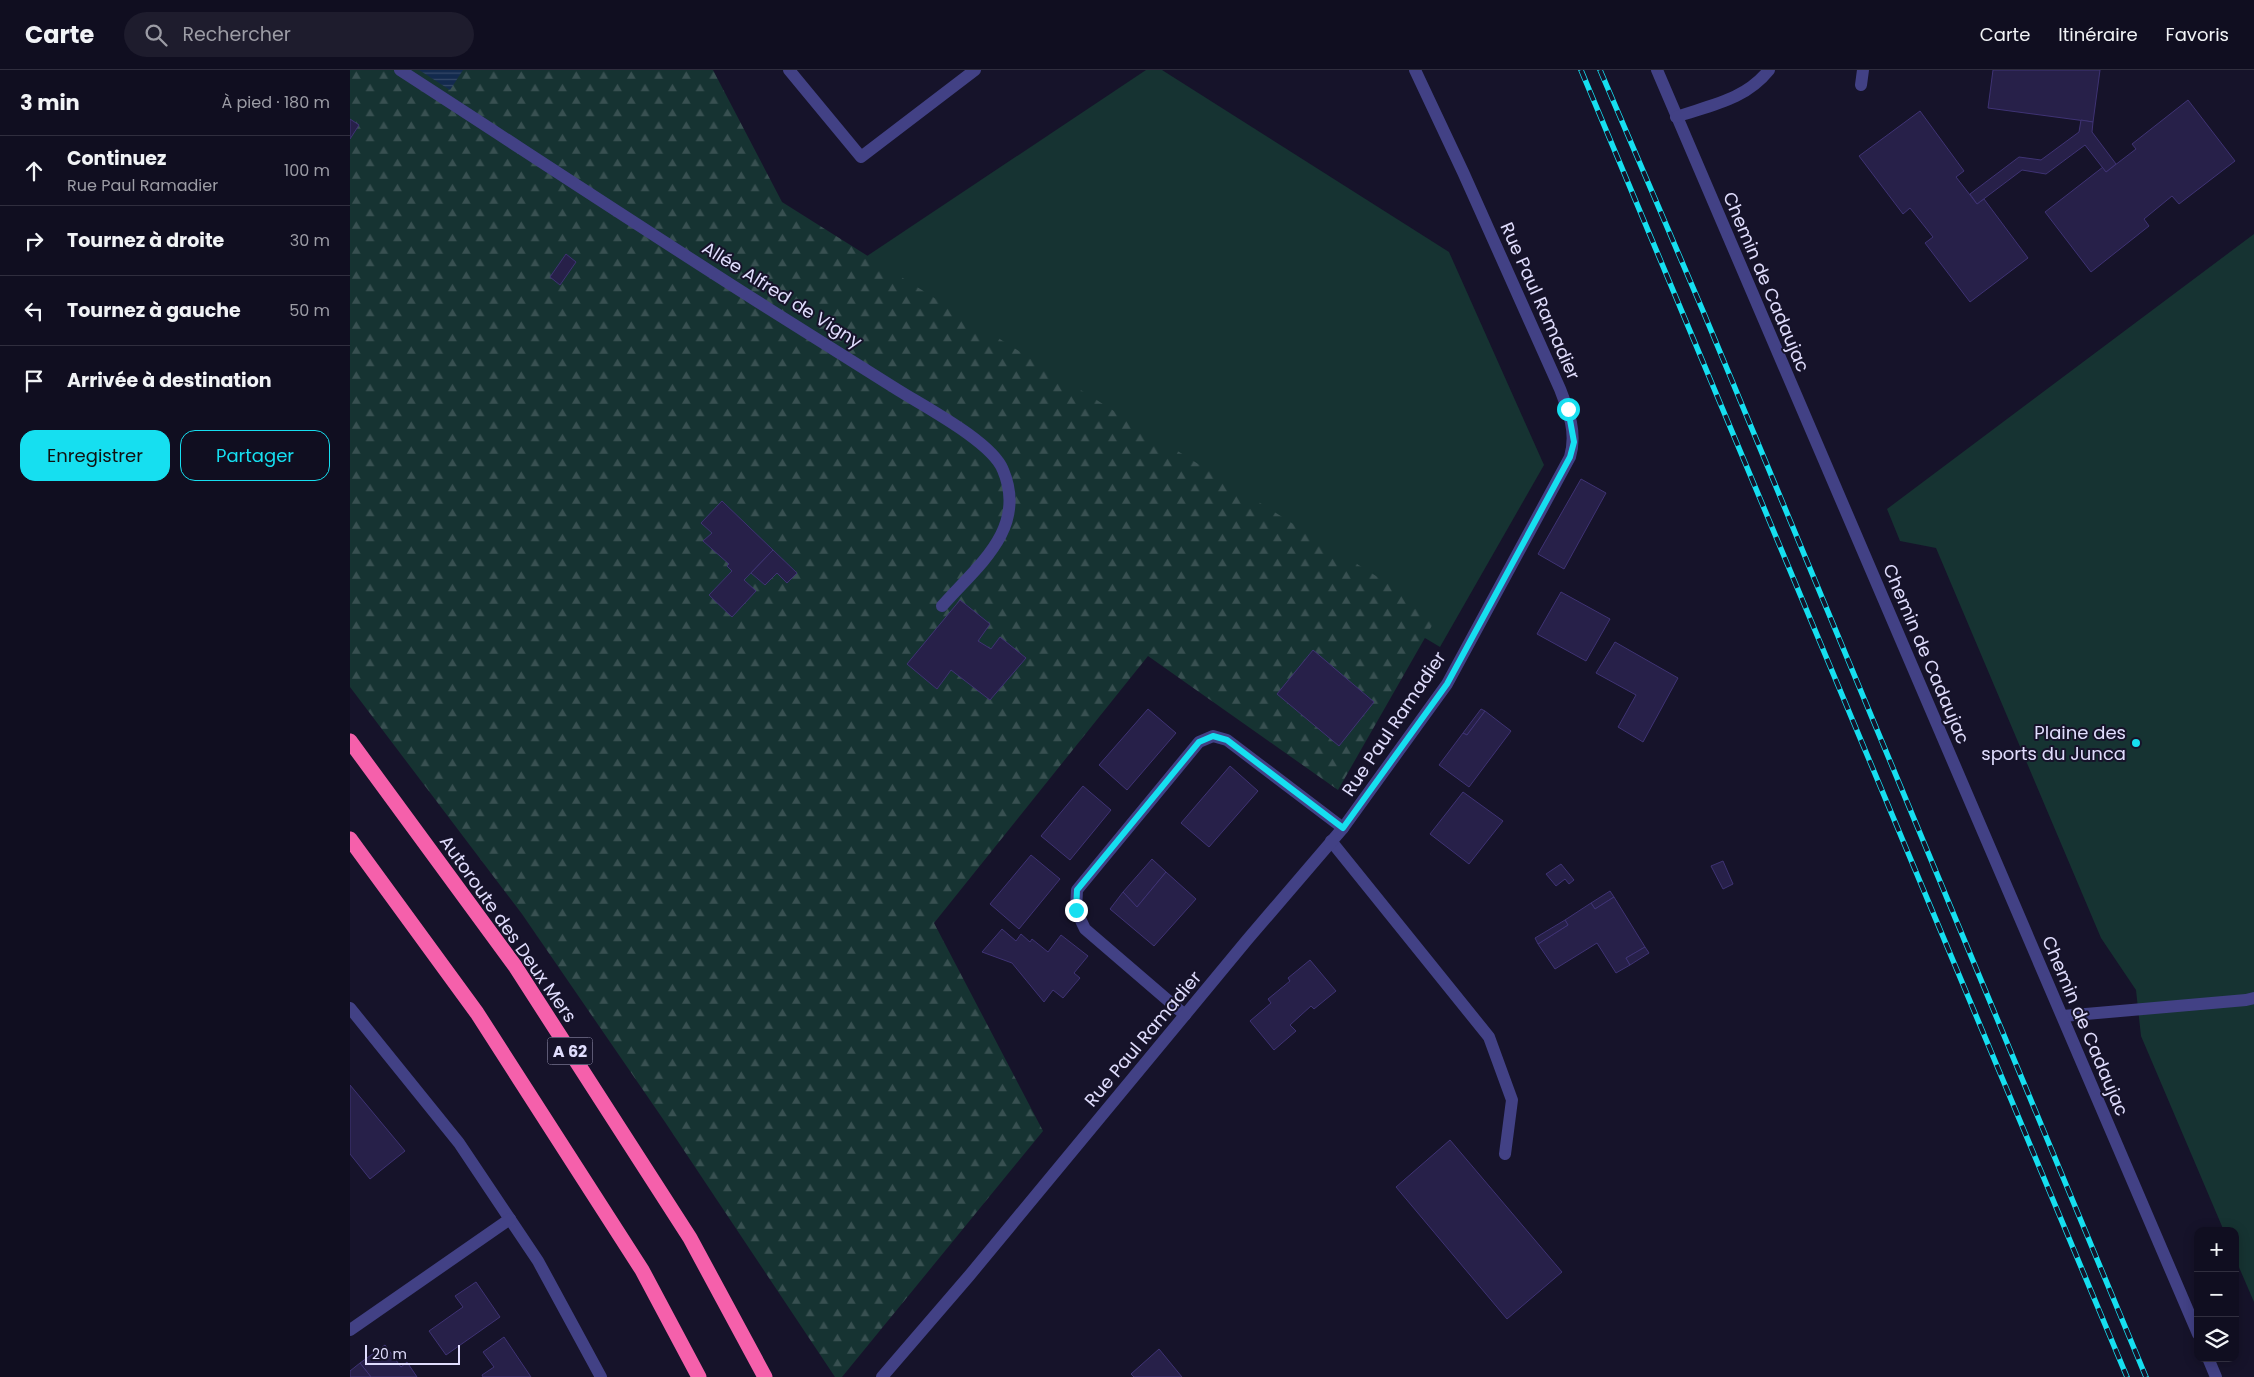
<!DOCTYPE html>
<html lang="fr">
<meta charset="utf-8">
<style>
body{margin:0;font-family:Poppins,sans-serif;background:#1e1c2d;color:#f1f3f6}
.controls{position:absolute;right:15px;bottom:15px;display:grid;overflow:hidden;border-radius:10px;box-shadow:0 2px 12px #0003}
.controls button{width:45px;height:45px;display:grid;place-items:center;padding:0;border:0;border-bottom:1px solid #302e3e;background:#100e20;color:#f1f3f6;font:25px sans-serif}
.scale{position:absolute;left:15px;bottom:12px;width:95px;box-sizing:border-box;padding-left:5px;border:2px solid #e0ddfd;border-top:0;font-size:14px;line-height:18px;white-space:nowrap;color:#e0ddfd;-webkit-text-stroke:4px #16132a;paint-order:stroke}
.stop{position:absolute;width:15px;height:15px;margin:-11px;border:4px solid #16dff0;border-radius:50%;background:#fff}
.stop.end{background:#16dff0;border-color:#fff;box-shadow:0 1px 5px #0008}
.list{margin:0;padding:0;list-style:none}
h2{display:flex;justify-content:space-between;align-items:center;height:65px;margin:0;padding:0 20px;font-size:21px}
h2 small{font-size:16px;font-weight:400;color:#9c9ca5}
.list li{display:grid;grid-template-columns:32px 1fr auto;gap:15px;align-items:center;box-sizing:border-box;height:70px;padding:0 20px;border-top:1px solid #302e3e}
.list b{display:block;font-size:19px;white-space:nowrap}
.list p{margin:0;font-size:16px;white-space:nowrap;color:#9c9ca5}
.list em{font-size:16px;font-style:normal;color:#9c9ca5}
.actions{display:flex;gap:10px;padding:15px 20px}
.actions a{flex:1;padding:11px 0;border:1px solid #16dff0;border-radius:15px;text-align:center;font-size:18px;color:#16dff0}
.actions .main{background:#16dff0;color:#111}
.icon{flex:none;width:28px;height:28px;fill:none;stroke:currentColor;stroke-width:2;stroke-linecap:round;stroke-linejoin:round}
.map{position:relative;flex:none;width:1904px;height:1307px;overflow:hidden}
header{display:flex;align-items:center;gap:30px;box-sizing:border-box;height:70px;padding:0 25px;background:#100e20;border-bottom:1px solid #302e3e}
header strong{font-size:24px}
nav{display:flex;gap:28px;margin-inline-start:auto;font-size:18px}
.search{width:350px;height:45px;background:#1e1c2d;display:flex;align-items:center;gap:12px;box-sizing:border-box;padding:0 18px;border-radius:28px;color:#9c9ca5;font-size:19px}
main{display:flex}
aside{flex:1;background:#100e20}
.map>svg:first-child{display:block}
.green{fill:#163332}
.forest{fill:url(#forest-firs)}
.water{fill:url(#water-rules)}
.building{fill:#272049;stroke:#3f3374}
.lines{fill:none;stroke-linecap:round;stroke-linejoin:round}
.lane{stroke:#424185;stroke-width:12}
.street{stroke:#424185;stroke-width:12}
.highway{stroke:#f560ab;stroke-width:15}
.rail-casing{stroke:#16dff0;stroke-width:5.5}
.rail{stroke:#16132a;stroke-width:4;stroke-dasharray:11;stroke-linecap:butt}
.route{stroke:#16dff0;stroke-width:6}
.poi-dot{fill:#16dff0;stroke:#16132a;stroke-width:2}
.labels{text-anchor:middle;stroke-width:4;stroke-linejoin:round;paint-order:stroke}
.shield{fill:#16132a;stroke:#a3a0be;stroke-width:1}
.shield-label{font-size:16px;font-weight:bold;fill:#e0ddfd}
.street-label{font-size:18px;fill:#e0ddfd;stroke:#16132a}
.poi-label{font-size:18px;fill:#e0ddfd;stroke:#16132a;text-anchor:end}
</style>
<header>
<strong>Carte</strong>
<div class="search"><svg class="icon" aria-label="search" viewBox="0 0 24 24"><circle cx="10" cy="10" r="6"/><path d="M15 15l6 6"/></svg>Rechercher</div>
<nav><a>Carte</a><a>Itinéraire</a><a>Favoris</a></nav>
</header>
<main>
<aside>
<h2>3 min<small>À pied · 180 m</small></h2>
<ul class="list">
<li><svg class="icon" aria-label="ahead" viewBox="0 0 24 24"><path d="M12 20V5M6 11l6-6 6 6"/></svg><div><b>Continuez</b><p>Rue Paul Ramadier</p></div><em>100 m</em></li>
<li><svg class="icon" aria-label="right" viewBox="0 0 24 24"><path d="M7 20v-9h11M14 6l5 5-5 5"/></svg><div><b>Tournez à droite</b></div><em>30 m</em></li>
<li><svg class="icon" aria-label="left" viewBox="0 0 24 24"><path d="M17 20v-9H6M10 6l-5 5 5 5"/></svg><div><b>Tournez à gauche</b></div><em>50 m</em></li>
<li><svg class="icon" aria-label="arrive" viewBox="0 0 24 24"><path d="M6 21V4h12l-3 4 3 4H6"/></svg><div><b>Arrivée à destination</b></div></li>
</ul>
<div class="actions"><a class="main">Enregistrer</a><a>Partager</a></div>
</aside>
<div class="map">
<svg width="1904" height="1307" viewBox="0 0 1904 1307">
<defs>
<pattern id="forest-firs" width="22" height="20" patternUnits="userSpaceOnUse" patternTransform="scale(1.25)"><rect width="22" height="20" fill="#163332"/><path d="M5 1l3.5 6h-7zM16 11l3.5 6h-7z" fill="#385051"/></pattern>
<pattern id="water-rules" width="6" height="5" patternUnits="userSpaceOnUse" patternTransform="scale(1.25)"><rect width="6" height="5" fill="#132a4e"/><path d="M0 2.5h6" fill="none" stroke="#354868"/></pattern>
</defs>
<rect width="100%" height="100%" fill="#16132a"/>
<g class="green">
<path d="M 796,0 L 812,0 L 1099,182 L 1194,395 L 1090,577 L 498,224 L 502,196 Z"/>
<path d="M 1904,164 L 1904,1232 L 1885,1188 L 1885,1161 L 1874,1161 L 1791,966 L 1786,920 L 1751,868 L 1586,478 L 1550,471 L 1537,439 Z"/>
</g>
<path class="forest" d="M 0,0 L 363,0 L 432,132 L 1088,545 L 988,720 L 798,586 L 584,853 L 693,1061 L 492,1307 L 485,1307 L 315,1052 L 172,844 L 0,617 Z"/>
<path class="water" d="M 69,0 L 113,0 L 100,20 Z"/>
<g class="building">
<path d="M 1643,0 L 1750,0 L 1743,52 L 1638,38 Z"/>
<path d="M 1838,30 L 1885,91 L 1829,134 L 1822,126 L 1794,149 L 1799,156 L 1741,202 L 1695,142 L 1753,97 L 1756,102 L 1786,79 L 1782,74 Z"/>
<path d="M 1570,41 L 1614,101 L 1606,107 L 1627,134 L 1634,129 L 1678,188 L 1620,232 L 1575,173 L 1583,167 L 1560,138 L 1553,144 L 1509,86 Z"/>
<path d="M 0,49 L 9,55 L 0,69 Z"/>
<path d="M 1731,50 L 1743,52 L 1742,62 L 1766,94 L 1756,102 L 1735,75 L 1696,104 L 1672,100 L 1627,134 L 1620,124 L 1669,87 L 1691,90 L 1729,62 Z"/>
<path d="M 216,184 L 226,192 L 210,215 L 200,207 Z"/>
<path d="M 1231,409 L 1256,423 L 1214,499 L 1188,484 Z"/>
<path d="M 372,431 L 423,480 L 394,510 L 406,521 L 382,547 L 359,525 L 382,501 L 377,496 L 379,494 L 353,471 L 362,463 L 351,453 Z"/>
<path d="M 423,480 L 447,503 L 437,513 L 427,503 L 415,515 L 401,503 Z"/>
<path d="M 1211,522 L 1260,549 L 1236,591 L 1187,564 Z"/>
<path d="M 610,530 L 640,554 L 628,571 L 641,579 L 650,567 L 676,588 L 640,630 L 601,600 L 587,619 L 557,594 Z"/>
<path d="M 1265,572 L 1328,608 L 1293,672 L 1268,657 L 1286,625 L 1246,603 Z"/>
<path d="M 963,580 L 1024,632 L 989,676 L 927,624 Z"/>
<path d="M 798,639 L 826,663 L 777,720 L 749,695 Z"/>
<path d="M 1131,639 L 1135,641 L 1117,665 L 1113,663 Z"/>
<path d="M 1135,641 L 1161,661 L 1119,717 L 1089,695 L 1113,663 L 1117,665 Z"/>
<path d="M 880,696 L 908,721 L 859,777 L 831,753 Z"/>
<path d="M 733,716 L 761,740 L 720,790 L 691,766 Z"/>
<path d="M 1113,722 L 1153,751 L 1119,794 L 1080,764 Z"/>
<path d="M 681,785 L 710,809 L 669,859 L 640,834 Z"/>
<path d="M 802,789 L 816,802 L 787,837 L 773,822 Z"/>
<path d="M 1373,791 L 1383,814 L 1373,819 L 1361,796 Z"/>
<path d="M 1211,794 L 1224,810 L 1219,814 L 1215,809 L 1206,816 L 1196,804 Z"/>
<path d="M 816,802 L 846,829 L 804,876 L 760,839 L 773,822 L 787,837 Z"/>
<path d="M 1260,821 L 1264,827 L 1245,839 L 1241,833 Z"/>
<path d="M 1264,827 L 1295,877 L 1276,888 L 1280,895 L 1266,903 L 1247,873 L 1205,899 L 1188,874 L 1218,855 L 1215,850 L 1241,833 L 1245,839 Z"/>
<path d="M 1215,850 L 1218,855 L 1188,874 L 1185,868 Z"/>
<path d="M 652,859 L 666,871 L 671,864 L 680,872 L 682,869 L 698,882 L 711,865 L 738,886 L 724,903 L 730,908 L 713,928 L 703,920 L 694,932 L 662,893 L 632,882 Z"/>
<path d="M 1295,877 L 1299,883 L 1280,895 L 1276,888 Z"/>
<path d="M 960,890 L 986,921 L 964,939 L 961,936 L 940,955 L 946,961 L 924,980 L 900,951 L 921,933 L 918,929 L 940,911 L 938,908 Z"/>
<path d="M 0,1015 L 55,1081 L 20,1109 L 0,1084 Z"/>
<path d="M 1100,1070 L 1212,1202 L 1157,1249 L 1046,1117 Z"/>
<path d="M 126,1212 L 150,1247 L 96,1285 L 79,1261 L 113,1237 L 105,1226 Z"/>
<path d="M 154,1267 L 181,1307 L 133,1307 L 132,1305 L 144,1297 L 133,1282 Z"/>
<path d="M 35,1275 L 51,1297 L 57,1292 L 67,1307 L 21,1307 L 10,1293 Z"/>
<path d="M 809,1279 L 832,1307 L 784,1307 L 781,1304 Z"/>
<path d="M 10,1293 L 21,1307 L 0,1307 L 0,1301 Z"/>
</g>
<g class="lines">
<g class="lane">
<path d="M 50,0 C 172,79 293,159 416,237 C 460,265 504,292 548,320 C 575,337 642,372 653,400 C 678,459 627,496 592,536"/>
<path d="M 439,0 L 511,87 L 625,0"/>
<path d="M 1511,15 L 1513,0"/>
<path d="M 981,771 L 1139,967 L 1162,1030 L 1155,1084"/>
<path d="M 835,945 L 735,859 L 726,840 L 727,820 L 849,672 L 863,666 L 877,670 L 993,758"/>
<path d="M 1713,946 L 1896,930 L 1904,928"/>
</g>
<g class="street">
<path d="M 1307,0 L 1848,1264"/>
<path d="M 1326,47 C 1361,35 1395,30 1419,0"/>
<path d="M 0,938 L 109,1073 L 188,1191 L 251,1307"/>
<path d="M 0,1260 L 160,1149"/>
<path d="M 1858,1288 L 1866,1307"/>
<path d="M 532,1307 L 619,1206 L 897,870 L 993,758 L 1097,614 L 1220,387 C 1227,363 1219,342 1210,319 L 1113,102 L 1065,0"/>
</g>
<g class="highway">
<path d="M 0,671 L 165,896 L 340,1168 L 415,1307"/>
<path d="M 0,769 L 127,943 L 292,1200 L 349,1307"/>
</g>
<defs>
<g id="rail">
<path d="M 1231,0 L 1777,1307"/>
<path d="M 1250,0 L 1353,241 L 1796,1307"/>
</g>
</defs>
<use href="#rail" class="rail-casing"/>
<use href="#rail" class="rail"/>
</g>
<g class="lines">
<path class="route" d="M 726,840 L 727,820 L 849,672 L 863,666 L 877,670 L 993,758 L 1097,614 L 1220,387 L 1224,372 L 1218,339"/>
</g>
<circle class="poi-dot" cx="1786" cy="673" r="5"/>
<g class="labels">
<rect class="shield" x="197.5" y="967.5" width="45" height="27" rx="4"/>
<g class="shield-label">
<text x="220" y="987">A 62</text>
</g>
<g class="street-label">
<text transform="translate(1416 212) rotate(67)" y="6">Chemin de Cadaujac</text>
<text transform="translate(432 225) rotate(32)" y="6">Allée Alfred de Vigny</text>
<text transform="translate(1190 231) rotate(66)" y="6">Rue Paul Ramadier</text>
<text transform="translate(1576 584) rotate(67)" y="6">Chemin de Cadaujac</text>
<text transform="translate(1044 654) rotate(-56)" y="6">Rue Paul Ramadier</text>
<text transform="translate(158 859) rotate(55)" y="6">Autoroute des Deux Mers</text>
<text transform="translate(1735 956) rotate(67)" y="6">Chemin de Cadaujac</text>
<text transform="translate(793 969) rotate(-50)" y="6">Rue Paul Ramadier</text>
</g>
<g class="poi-label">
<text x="1776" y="669">Plaine des<tspan x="1776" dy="21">sports du Junca</tspan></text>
</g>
</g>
</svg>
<div class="controls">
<button>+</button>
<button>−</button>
<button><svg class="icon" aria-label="layers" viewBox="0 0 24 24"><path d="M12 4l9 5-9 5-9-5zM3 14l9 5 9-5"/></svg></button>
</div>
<div class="scale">20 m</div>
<div class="stop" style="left:1218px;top:339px"></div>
<div class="stop end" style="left:726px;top:840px"></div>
</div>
</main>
